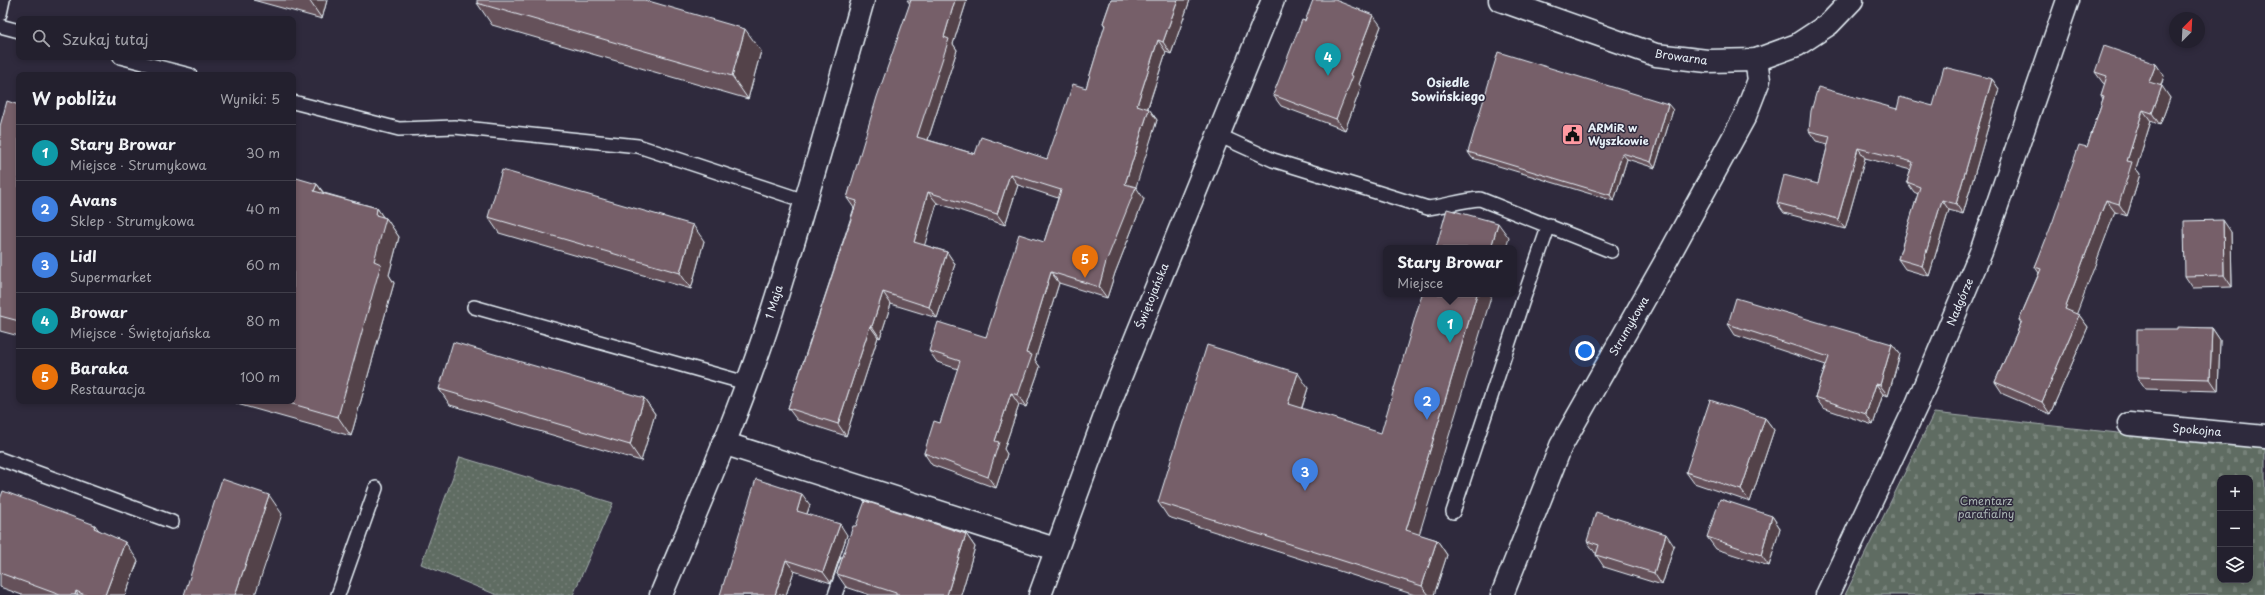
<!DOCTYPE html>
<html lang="pl">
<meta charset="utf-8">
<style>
body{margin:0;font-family:"Playpen Sans",sans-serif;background:#2f2d3a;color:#f1f3f6}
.controls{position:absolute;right:12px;bottom:12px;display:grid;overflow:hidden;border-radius:8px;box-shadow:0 2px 6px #0003}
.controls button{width:36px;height:36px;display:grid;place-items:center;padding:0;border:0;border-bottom:1px solid #403e4a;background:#23202e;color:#f1f3f6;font:20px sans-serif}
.compass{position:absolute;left:2169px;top:12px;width:36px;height:36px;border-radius:50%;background:#23202e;box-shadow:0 2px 6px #0003;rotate:24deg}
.you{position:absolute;left:1585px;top:351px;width:14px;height:14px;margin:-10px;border:3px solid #fff;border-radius:50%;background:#1a73e8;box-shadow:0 0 0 6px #1a73e833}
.badge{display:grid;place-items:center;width:26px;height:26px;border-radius:50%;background:#8bbbb9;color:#fff;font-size:13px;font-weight:700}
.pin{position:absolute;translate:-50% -33px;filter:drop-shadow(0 1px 2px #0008)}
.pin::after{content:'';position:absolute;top:21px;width:14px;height:12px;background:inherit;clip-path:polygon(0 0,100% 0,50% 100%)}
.popup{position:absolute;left:1383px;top:245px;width:134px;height:52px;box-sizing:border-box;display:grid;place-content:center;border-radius:8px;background:#23202e;filter:drop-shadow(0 1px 3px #0005);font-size:13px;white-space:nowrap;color:#a3a3aa}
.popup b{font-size:15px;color:#f1f3f6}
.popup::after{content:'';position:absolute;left:50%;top:100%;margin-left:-8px;border:8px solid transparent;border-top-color:#23202e}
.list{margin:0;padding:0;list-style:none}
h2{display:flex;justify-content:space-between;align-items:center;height:52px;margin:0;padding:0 16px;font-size:17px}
h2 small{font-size:13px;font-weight:400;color:#a3a3aa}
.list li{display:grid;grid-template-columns:26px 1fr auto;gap:12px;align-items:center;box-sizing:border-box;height:56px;padding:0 16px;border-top:1px solid #403e4a}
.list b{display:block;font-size:15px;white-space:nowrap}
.list p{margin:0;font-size:13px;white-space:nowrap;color:#a3a3aa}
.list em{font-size:13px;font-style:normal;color:#a3a3aa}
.icon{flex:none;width:22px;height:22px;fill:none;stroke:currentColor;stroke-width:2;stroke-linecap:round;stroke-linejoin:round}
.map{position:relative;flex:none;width:2265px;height:595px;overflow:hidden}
.search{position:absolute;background:#23202e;box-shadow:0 2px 6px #0003;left:16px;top:16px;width:280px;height:44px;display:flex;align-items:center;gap:10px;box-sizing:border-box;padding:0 14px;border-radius:8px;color:#a3a3aa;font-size:15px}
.panel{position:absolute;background:#23202e;box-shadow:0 2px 6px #0003;left:16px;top:72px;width:280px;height:332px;border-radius:8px}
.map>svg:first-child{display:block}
.cemetery{fill:url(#cemetery-stones);stroke:#a4aead;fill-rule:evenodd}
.park{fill:url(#park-dots);stroke:#a4aead}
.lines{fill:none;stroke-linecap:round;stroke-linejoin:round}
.lane-casing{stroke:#e8f1f8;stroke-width:16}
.street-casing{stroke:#e8f1f8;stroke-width:25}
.secondary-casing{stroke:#e8f1f8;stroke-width:25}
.lane{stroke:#2f2a3d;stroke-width:13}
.street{stroke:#2f2a3d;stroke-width:22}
.secondary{stroke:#2f2a3d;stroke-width:22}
.wall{fill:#65515a;stroke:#e8f1f8}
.shaded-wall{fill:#53424a;stroke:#e8f1f8}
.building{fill:#765e69;stroke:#e8f1f8}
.labels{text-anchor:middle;stroke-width:3;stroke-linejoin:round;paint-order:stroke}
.street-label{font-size:11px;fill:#e8f1f8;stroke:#2f2a3d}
.poi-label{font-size:11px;font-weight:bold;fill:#e8f1f8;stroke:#2f2a3d;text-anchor:start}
.park-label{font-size:11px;fill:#aab5b4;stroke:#2f2a3d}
.neighbourhood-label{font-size:12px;font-weight:bold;fill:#e8f1f8;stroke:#2f2a3d}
</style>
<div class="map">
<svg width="2265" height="595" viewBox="0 0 2265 595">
<defs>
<pattern id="cemetery-stones" width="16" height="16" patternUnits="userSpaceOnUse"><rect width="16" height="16" fill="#5f6c62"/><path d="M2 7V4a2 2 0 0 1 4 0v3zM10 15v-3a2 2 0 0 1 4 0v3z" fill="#768179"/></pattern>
<pattern id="park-dots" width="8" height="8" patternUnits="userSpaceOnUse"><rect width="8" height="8" fill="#5f6c62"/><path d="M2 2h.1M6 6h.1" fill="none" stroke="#768179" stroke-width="1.8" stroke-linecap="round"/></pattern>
</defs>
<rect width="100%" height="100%" fill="#2f2a3d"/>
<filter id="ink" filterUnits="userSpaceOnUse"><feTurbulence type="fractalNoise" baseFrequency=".025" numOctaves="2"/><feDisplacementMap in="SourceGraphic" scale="8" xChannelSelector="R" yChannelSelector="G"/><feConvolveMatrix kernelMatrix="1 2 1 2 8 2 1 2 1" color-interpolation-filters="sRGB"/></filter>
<g filter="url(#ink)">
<path class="cemetery" d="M 1934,413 L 2265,449 L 2265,595 L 1845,595 ZM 2220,478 L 2250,478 L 2250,580 L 2220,580 Z"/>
<path class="park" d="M 460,457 L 613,503 L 573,595 L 497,595 L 421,564 Z"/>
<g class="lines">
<defs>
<g id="lane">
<path d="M 0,14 L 3,0"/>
<path d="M 0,26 L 19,31"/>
<path d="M 120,57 L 190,75"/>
<path d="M 293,102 L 399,129 L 455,127 L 638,146 L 805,201"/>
<path d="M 1218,135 L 1273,160 L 1428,208 C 1446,206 1462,200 1480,199 L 1611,251"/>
<path d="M 474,307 L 746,383"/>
<path d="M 0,459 L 172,522"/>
<path d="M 1453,512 L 1522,303 L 1549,225"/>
<path d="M 338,595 L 376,488"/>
<path d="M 835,595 L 846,563"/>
</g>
<g id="street">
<path d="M 1500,0 L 1656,55 L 1707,61 L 1756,60 L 1797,45 L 1829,24 L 1852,0"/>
<path d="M 2129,424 L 2265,437"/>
<path d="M 723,443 L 1055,549"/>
<path d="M 661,595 C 698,507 737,418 767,327 C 802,219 832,109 863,0"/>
<path d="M 1502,595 L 1561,446 L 1667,259 L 1745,116 L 1759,80 L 1756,60"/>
<path d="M 1827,595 L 1917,404 L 1981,252 L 2068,0"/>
</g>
<path id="secondary" d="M 1040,595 L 1112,397 L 1273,0"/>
</defs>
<use href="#lane" class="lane-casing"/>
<use href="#street" class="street-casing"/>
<use href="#secondary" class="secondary-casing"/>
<use href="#lane" class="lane"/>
<use href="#street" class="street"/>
<use href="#secondary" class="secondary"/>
</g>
<g class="wall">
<path d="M 253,0 L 327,0 L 322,19 Z"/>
<path d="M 907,0 L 967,0 L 953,44 L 957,50 L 928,140 L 975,154 L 1047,159 L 1086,88 L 1105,26 L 1103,23 L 1111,0 L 1190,0 L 1171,54 L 1166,52 L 1148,108 L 1149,109 L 1157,120 L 1135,187 L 1144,199 L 1115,273 L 1107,298 L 1059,283 L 1035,360 L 1040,367 L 1026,407 L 1019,405 L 1004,449 L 1007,454 L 996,488 L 932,465 L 924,453 L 940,423 L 958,369 L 937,362 L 929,351 L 986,337 L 1044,242 L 1058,198 L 1018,185 L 1005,225 L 937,203 L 924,245 L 947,252 L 955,264 L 937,318 L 891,304 L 880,338 L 878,337 L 846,436 L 797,420 L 788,408 L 854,208 L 847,198 L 910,4 Z"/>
<path d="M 477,3 L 761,51 L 748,99 L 492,25 Z"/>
<path d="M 1305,21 L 1381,26 L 1359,84 L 1361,87 L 1345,130 L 1281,106 L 1273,95 Z"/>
<path d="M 2156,64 L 2164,76 L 2161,86 L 2170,98 L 2160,125 L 2151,121 L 2136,169 L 2140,174 L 2127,216 L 2115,212 L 2076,314 L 2079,315 L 2088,327 L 2050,414 L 2003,394 L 1995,382 L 2021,323 L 2019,320 L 2039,273 L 2035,267 L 2087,147 L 2103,99 L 2101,95 L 2105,84 L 2103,83 L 2095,72 Z"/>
<path d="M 1992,79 L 1999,89 L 1963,214 L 1949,210 L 1929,276 L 1905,269 L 1898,259 L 1918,194 L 1914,192 L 1907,182 L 1911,170 L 1865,158 L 1845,229 L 1784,213 L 1777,203 L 1818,184 L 1828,144 L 1816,141 L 1809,131 L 1897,109 L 1933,106 Z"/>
<path d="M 19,105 L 19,336 L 0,331 L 0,126 Z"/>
<path d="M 1673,110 L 1655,168 L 1627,159 L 1614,201 L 1472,158 L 1468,152 Z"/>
<path d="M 317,184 L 324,193 L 377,208 L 383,217 L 386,218 L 399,237 L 389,275 L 394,283 L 351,436 L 237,404 L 235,401 L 293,401 Z"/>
<path d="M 488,217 L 704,241 L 691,289 L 499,233 Z"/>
<path d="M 2231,232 L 2232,287 L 2193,288 L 2185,276 Z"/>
<path d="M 1728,324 L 1892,344 L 1900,354 L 1888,396 L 1883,394 L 1873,425 L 1823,408 L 1815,397 L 1826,365 L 1735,335 Z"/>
<path d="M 2212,328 L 2220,340 L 2218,391 L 2145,389 L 2137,377 L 2177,329 Z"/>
<path d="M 1308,388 L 1302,408 L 1420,535 L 1437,540 L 1447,555 L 1434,595 L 1415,595 L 1168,517 L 1158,502 Z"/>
<path d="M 439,389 L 644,398 L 655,414 L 641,461 L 450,405 Z"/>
<path d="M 1765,418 L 1774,430 L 1750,502 L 1694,483 L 1686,472 Z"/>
<path d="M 0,499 L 99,530 L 138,561 L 125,595 L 22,595 L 0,587 Z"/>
<path d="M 810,505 L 807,514 L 847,535 L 831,583 L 794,571 L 786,595 L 720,595 Z"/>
<path d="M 1772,516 L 1780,528 L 1769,566 L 1716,549 L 1707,537 Z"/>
<path d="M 856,526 L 966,534 L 975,547 L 961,595 L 870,595 L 846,587 L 837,574 Z"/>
<path d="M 1587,541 L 1674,546 L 1662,585 L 1604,567 L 1596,555 L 1597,553 L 1595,553 Z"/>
</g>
<g class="shaded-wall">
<path d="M 309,0 L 327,0 L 322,19 Z"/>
<path d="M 955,0 L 967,0 L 953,44 L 957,50 L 925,149 L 917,137 L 944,37 Z"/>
<path d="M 1178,0 L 1190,0 L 1171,54 L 1163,42 Z"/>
<path d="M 1373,15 L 1381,26 L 1359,84 L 1361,87 L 1345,130 L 1336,119 L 1350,75 Z"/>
<path d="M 745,29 L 761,51 L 748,99 L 732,76 Z"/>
<path d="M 1158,40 L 1166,52 L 1145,116 L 1137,105 Z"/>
<path d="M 2156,64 L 2164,76 L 2158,93 L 2149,82 Z"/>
<path d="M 1992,79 L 1999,89 L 1963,214 L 1956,204 Z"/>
<path d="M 2162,86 L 2170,98 L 2160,125 L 2152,113 Z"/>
<path d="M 1668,104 L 1673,110 L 1655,168 L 1651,162 Z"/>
<path d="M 1149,109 L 1157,120 L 1135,190 L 1136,187 L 1144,199 L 1115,273 L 1107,298 L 1099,287 L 1125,184 Z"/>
<path d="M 2143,110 L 2151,121 L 2136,169 L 2140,174 L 2127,216 L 2119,204 L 2127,161 Z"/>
<path d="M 1858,148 L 1865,158 L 1845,229 L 1838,219 Z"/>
<path d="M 1622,153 L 1627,159 L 1614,201 L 1610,195 Z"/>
<path d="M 1010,174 L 1018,185 L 1005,225 L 997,214 Z"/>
<path d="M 317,184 L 330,203 L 314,191 Z"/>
<path d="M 928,192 L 937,203 L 922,254 L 914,242 Z"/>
<path d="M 1942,200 L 1949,210 L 1929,276 L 1922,266 Z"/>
<path d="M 2106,200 L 2115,212 L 2074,321 L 2065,309 Z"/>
<path d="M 377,208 L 385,220 L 386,218 L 399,237 L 389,275 L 394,283 L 351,436 L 338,417 L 374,261 L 376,215 Z"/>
<path d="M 2223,220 L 2231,232 L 2232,287 L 2224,275 Z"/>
<path d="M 1498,223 L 1509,238 L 1506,248 L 1491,248 Z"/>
<path d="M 693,225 L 704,241 L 691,289 L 680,273 Z"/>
<path d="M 947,252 L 955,264 L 937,318 L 929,307 Z"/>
<path d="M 1051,272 L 1059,283 L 1035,360 L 1040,367 L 1026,407 L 1018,395 L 1026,353 Z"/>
<path d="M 883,292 L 891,304 L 880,338 L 872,326 Z"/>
<path d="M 1477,294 L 1492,294 L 1416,545 L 1406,530 Z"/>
<path d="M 2079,315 L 2088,327 L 2050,414 L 2042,402 Z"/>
<path d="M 870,326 L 878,337 L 846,436 L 838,424 Z"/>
<path d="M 2212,328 L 2220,340 L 2218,391 L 2210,379 Z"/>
<path d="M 1892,344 L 1900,354 L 1888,396 L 1880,385 Z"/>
<path d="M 1298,373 L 1308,388 L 1298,419 L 1288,404 Z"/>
<path d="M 1876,384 L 1883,394 L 1873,425 L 1866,414 Z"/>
<path d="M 1011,393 L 1019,405 L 1004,449 L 1007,454 L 996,488 L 988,477 L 995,441 Z"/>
<path d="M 644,398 L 655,414 L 641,461 L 630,445 Z"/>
<path d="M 1765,418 L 1774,430 L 1750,502 L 1741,490 Z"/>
<path d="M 802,494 L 810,505 L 804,522 L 797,511 Z"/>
<path d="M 269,495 L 282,514 L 255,595 L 235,595 Z"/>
<path d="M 1772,516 L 1780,528 L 1769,566 L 1761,555 Z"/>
<path d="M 840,524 L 847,535 L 831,583 L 823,572 Z"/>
<path d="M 95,525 L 108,544 L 94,528 Z"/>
<path d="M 966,534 L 975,547 L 961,595 L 947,595 Z"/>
<path d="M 1666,534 L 1674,546 L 1662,585 L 1654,573 Z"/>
<path d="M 1437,540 L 1447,555 L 1434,595 L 1429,595 L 1422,586 Z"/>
<path d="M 125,542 L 138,561 L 125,595 L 105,595 Z"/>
<path d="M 786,560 L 794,571 L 786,595 L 775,595 Z"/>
<path d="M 76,591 L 78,595 L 75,595 Z"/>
</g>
<g class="building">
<path d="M 477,0 L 645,0 L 745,29 L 732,76 L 477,3 Z"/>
<path d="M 911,0 L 955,0 L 944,37 L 949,39 L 917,137 L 975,154 L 981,137 L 1047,159 L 1073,84 L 1086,88 L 1105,25 L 1103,23 L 1111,0 L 1178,0 L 1163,42 L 1158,40 L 1137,105 L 1149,109 L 1125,184 L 1136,187 L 1106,262 L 1099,287 L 1051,272 L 1026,353 L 1032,355 L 1018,395 L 1011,393 L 995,441 L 999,442 L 988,477 L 924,453 L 934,421 L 940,423 L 960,361 L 929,351 L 938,322 L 986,337 L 1019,234 L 1044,242 L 1061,190 L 1010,174 L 997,214 L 928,192 L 914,242 L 947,252 L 929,307 L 883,292 L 872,326 L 870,326 L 838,424 L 788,408 L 857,201 L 847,198 L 877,97 Z"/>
<path d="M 1313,0 L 1335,0 L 1373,15 L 1350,75 L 1353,76 L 1336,119 L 1273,95 L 1302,20 L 1305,21 Z"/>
<path d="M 2104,46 L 2156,64 L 2149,82 L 2162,86 L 2152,113 L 2143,110 L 2127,161 L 2132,162 L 2119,204 L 2106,200 L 2065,309 L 2079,315 L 2042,402 L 1995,382 L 2022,321 L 2019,320 L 2041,269 L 2035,267 L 2053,221 L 2079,145 L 2087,147 L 2104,96 L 2101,95 L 2107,76 L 2095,72 Z"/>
<path d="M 1498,52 L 1668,104 L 1651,162 L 1622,153 L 1610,195 L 1468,152 Z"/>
<path d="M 1944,67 L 1992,79 L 1956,204 L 1942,200 L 1922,266 L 1898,259 L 1920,187 L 1907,182 L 1913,162 L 1858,148 L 1838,219 L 1777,203 L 1784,175 L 1818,184 L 1830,136 L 1809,131 L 1811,111 L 1818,87 L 1897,109 L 1900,97 L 1933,106 Z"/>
<path d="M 7,101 L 19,105 L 19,321 L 0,316 L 0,126 Z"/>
<path d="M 502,170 L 693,225 L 680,273 L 488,217 Z"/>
<path d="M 293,177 L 317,184 L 314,191 L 377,208 L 376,215 L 386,218 L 374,261 L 381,264 L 338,417 L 282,401 L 293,401 Z"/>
<path d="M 1447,209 L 1498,223 L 1491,248 L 1436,248 Z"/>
<path d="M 2223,220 L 2224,275 L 2185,276 L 2184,221 Z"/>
<path d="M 1422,294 L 1477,294 L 1406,530 L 1437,540 L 1422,586 L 1158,502 L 1207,345 L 1298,373 L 1288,404 L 1381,433 Z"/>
<path d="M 1736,298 L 1892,344 L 1880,385 L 1876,384 L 1866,414 L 1815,397 L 1829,357 L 1728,324 Z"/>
<path d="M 2177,327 L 2212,328 L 2210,379 L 2137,377 L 2137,329 L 2177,329 Z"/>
<path d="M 453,342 L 644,398 L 630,445 L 439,389 Z"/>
<path d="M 1710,400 L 1765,418 L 1741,490 L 1686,472 Z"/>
<path d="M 222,479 L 269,495 L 235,595 L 184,595 Z"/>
<path d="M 756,479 L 802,494 L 797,511 L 840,524 L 823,572 L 786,560 L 775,595 L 720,595 Z"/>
<path d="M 3,491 L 95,525 L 94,528 L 125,542 L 105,595 L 85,595 L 76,591 L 75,595 L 60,595 L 0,573 L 0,499 Z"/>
<path d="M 1720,499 L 1772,516 L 1761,555 L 1707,537 Z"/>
<path d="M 865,501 L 966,534 L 947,595 L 896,595 L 896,593 L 837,574 L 853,526 L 856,526 Z"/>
<path d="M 1596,512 L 1666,534 L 1654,573 L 1596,555 L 1599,545 L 1587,541 Z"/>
</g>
</g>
<defs>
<symbol id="civic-square" viewBox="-11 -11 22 22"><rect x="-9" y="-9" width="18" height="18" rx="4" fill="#ff9aa2" stroke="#2f2a3d"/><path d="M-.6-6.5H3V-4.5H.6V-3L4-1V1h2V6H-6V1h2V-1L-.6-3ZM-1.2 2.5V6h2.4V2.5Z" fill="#111"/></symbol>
</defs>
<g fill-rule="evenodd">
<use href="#civic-square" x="1560" y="122" width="25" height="25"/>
</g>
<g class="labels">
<g class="street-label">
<text transform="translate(1681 57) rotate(8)" y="4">Browarna</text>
<text transform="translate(1152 296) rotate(-68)" y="4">Świętojańska</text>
<text transform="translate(774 302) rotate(-73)" y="4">1 Maja</text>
<text transform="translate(1960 302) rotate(-67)" y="4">Nadgórze</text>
<text transform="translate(1629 326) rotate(-60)" y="4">Strumykowa</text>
<text transform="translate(2197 430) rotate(5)" y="4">Spokojna</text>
</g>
<g class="poi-label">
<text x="1588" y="132">ARMiR w<tspan x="1588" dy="13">Wyszkowie</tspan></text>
</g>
<g class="park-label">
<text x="1986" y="505">Cmentarz<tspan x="1986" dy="13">parafialny</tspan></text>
</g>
<g class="neighbourhood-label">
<text x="1448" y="87">Osiedle<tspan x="1448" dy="14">Sowińskiego</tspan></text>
</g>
</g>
</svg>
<div class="controls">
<button>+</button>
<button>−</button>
<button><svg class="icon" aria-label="layers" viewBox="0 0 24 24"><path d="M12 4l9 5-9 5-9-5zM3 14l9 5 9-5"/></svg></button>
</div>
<svg class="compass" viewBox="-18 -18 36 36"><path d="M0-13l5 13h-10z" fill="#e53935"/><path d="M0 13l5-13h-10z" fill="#a3a3aa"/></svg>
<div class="you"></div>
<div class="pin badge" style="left:1450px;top:343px;background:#0f9aa8">1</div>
<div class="popup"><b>Stary Browar</b>Miejsce</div>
<div class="pin badge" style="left:1427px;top:420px;background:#3f7fe0">2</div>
<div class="pin badge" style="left:1305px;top:491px;background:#3f7fe0">3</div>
<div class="pin badge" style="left:1328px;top:76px;background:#0f9aa8">4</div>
<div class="pin badge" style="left:1085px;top:278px;background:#e8710a">5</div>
<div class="search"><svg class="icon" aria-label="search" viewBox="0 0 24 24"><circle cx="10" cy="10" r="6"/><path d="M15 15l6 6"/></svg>Szukaj tutaj</div>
<section class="panel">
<h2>W pobliżu<small>Wyniki: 5</small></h2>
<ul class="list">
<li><span class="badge" style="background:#0f9aa8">1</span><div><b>Stary Browar</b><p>Miejsce · Strumykowa</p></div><em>30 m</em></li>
<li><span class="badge" style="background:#3f7fe0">2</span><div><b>Avans</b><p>Sklep · Strumykowa</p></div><em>40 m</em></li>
<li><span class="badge" style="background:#3f7fe0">3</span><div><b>Lidl</b><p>Supermarket</p></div><em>60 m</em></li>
<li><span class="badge" style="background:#0f9aa8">4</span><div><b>Browar</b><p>Miejsce · Świętojańska</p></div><em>80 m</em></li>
<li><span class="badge" style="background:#e8710a">5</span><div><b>Baraka</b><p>Restauracja</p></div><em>100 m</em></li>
</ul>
</section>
</div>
